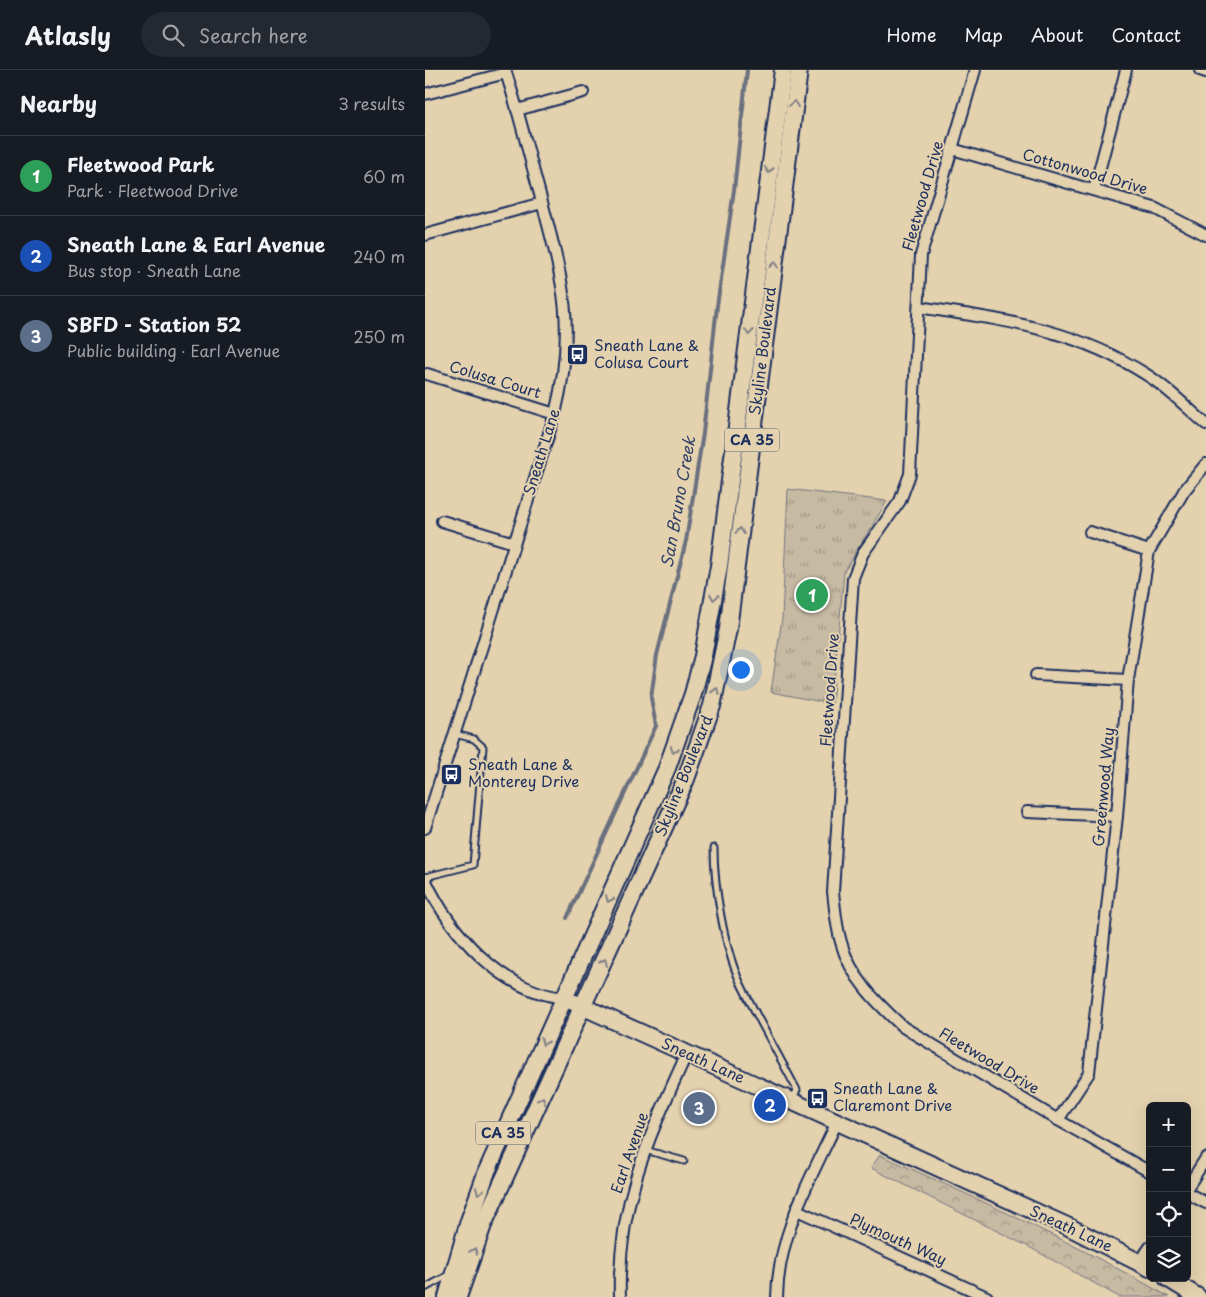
<!DOCTYPE html>
<meta charset="utf-8">
<style>
body{margin:0;font-family:"Playpen Sans",sans-serif;background:#242831;color:#f1f3f6}
.controls{position:absolute;right:15px;bottom:15px;display:grid;overflow:hidden;border-radius:8px;box-shadow:0 5px 20px #0002}
.controls button{width:45px;height:45px;display:grid;place-items:center;padding:0;border:0;border-bottom:1px solid #363941;background:#171b24;color:#f1f3f6;font:25px sans-serif}
.you{position:absolute;left:315px;top:599px;width:18px;height:18px;margin:-12px;border:4px solid #fff;border-radius:50%;background:#1a73e8;box-shadow:0 0 0 8px #1a73e833}
.badge{display:grid;place-items:center;width:32px;height:32px;border-radius:50%;background:#919bb2;color:#fff;font-size:16px;font-weight:700}
.pin{position:absolute;translate:-50% -50%;border:2px solid #fff;box-shadow:0 1px 5px #0006}
.list{margin:0;padding:0;list-style:none}
h2{display:flex;justify-content:space-between;align-items:center;height:65px;margin:0;padding:0 20px;font-size:21px}
h2 small{font-size:16px;font-weight:400;color:#9ea1a6}
.list li{display:grid;grid-template-columns:32px 1fr auto;gap:15px;align-items:center;box-sizing:border-box;height:80px;padding:0 20px;border-top:1px solid #363941}
.list b{display:block;font-size:19px;white-space:nowrap}
.list p{margin:0;font-size:16px;white-space:nowrap;color:#9ea1a6}
.list em{font-size:16px;font-style:normal;color:#9ea1a6}
.icon{flex:none;width:28px;height:28px;fill:none;stroke:currentColor;stroke-width:2;stroke-linecap:round;stroke-linejoin:round}
.map{position:relative;flex:none;width:781px;height:1227px;overflow:hidden}
header{display:flex;align-items:center;gap:30px;box-sizing:border-box;height:70px;padding:0 25px;background:#171b24;border-bottom:1px solid #363941}
header strong{font-size:24px}
nav{display:flex;gap:28px;margin-inline-start:auto;font-size:18px}
.search{width:350px;height:45px;background:#242831;display:flex;align-items:center;gap:12px;box-sizing:border-box;padding:0 18px;border-radius:28px;color:#9ea1a6;font-size:19px}
main{display:flex}
aside{flex:1;background:#171b24}
.map>svg:first-child{display:block}
.forest{fill:url(#forest-crowns);stroke:#717480}
.park{fill:url(#park-tufts);stroke:#717480}
.lines{fill:none;stroke-linecap:round;stroke-linejoin:round}
.stream{stroke:#6b6f7e;stroke-width:4}
.lane-casing{stroke:#1b2f5e;stroke-width:9}
.street-casing{stroke:#1b2f5e;stroke-width:14}
.primary-casing{stroke:#1b2f5e;stroke-width:20}
.lane{stroke:#e4d2af;stroke-width:5}
.street{stroke:#e4d2af;stroke-width:10}
.primary{stroke:#e4d2af;stroke-width:16}
.oneway{stroke:#808086}
.labels{text-anchor:middle;stroke-width:4;stroke-linejoin:round;paint-order:stroke}
.shield{fill:#e4d2af;stroke:#576076;stroke-width:1}
.shield-label{font-size:14px;font-weight:bold;fill:#1b2f5e}
.street-label{font-size:15px;fill:#1b2f5e;stroke:#e4d2af}
.poi-label{font-size:15px;fill:#1b2f5e;stroke:#e4d2af;text-anchor:start}
.water-label{font-size:16px;font-style:italic;fill:#2f3f66;stroke:#e4d2af}
</style>
<header>
<strong>Atlasly</strong>
<div class="search"><svg class="icon" aria-label="search" viewBox="0 0 24 24"><circle cx="10" cy="10" r="6"/><path d="M15 15l6 6"/></svg>Search here</div>
<nav><a>Home</a><a>Map</a><a>About</a><a>Contact</a></nav>
</header>
<main>
<aside>
<h2>Nearby<small>3 results</small></h2>
<ul class="list">
<li><span class="badge" style="background:#2e9e5b">1</span><div><b>Fleetwood Park</b><p>Park · Fleetwood Drive</p></div><em>60 m</em></li>
<li><span class="badge" style="background:#1a4fb4">2</span><div><b>Sneath Lane &amp; Earl Avenue</b><p>Bus stop · Sneath Lane</p></div><em>240 m</em></li>
<li><span class="badge" style="background:#5c6f8a">3</span><div><b>SBFD - Station 52</b><p>Public building · Earl Avenue</p></div><em>250 m</em></li>
</ul>
</aside>
<div class="map">
<svg width="781" height="1227" viewBox="0 0 781 1227">
<defs>
<pattern id="forest-crowns" width="20" height="18" patternUnits="userSpaceOnUse" patternTransform="scale(1.25)"><rect width="20" height="18" fill="#c7baa3"/><path d="M2 6a3 3 0 1 1 6 0M12 15a3 3 0 1 1 6 0" fill="none" stroke="#a19888"/></pattern>
<pattern id="park-tufts" width="24" height="20" patternUnits="userSpaceOnUse" patternTransform="scale(1.25)"><rect width="24" height="20" fill="#c7baa3"/><path d="M3 7l-1-3M5 7V3M7 7l1-3M15 17l-1-3M17 17v-4M19 17l1-3" fill="none" stroke="#a19888"/></pattern>
</defs>
<rect width="100%" height="100%" fill="#e4d2af"/>
<filter id="ink" filterUnits="userSpaceOnUse"><feTurbulence type="fractalNoise" baseFrequency=".02" numOctaves="2"/><feDisplacementMap in="SourceGraphic" scale="10" xChannelSelector="R" yChannelSelector="G"/><feConvolveMatrix kernelMatrix="1 2 1 2 8 2 1 2 1" color-interpolation-filters="sRGB"/></filter>
<g filter="url(#ink)">
<path class="forest" d="M 455,1085 C 554,1129 650,1173 744,1227 L 694,1227 L 604,1177 L 446,1098 Z"/>
<path class="park" d="M 363,419 L 462,431 L 419,502 L 407,634 L 346,622 L 357,548 Z"/>
<g class="lines">
<path class="stream" d="M 142,848 L 231,656 L 226,628 L 232,585 L 261,471 L 278,363 L 292,236 L 309,120 L 322,0"/>
<defs>
<g id="lane">
<path d="M 289,778 C 289,816 299,877 315,912 C 333,949 353,984 372,1020 L 368,1029"/>
<path d="M 0,807 L 48,795 L 58,677 L 49,669 L 30,664"/>
<path d="M 220,1080 L 259,1091"/>
<path d="M 0,1218 L 24,1205"/>
</g>
<g id="street">
<path d="M 550,0 L 496,185 L 485,404 L 475,431 L 438,483 L 428,508 L 408,822 C 410,838 411,856 416,872 C 425,907 452,933 478,957 L 633,1050 L 725,1102"/>
<path d="M 775,0 L 781,2"/>
<path d="M 0,24 L 81,3"/>
<path d="M 92,40 L 158,22"/>
<path d="M 527,79 L 729,138 L 781,165"/>
<path d="M 669,120 L 701,0"/>
<path d="M 0,165 L 117,133"/>
<path d="M 494,237 C 578,250 649,258 722,305 C 743,318 762,338 781,354"/>
<path d="M 2,304 L 130,344"/>
<path d="M 17,451 L 89,473"/>
<path d="M 665,462 L 724,481"/>
<path d="M 611,605 L 703,610"/>
<path d="M 602,742 L 692,746"/>
<path d="M 0,758 L 130,344 C 153,253 136,204 113,117 C 102,78 93,38 80,0"/>
<path d="M 0,809 C 25,863 76,921 139,928"/>
<path d="M 633,1050 L 664,1003 L 692,746 L 703,610 L 724,481 L 759,421 L 781,394"/>
<path d="M 762,1118 L 781,1088"/>
<path d="M 762,1123 L 781,1133"/>
<path d="M 372,1140 L 562,1227"/>
<path d="M 714,1193 L 725,1177"/>
<path d="M 195,1227 C 192,1133 224,1067 262,983"/>
<path d="M 352,1227 C 353,1164 386,1108 412,1052"/>
</g>
<g id="primary">
<path d="M 150,933 L 642,1156 L 725,1198"/>
<path d="M 742,1208 L 773,1227"/>
<path d="M 22,1227 L 44,1151 L 62,1101 L 242,698 L 268,624 L 278,586 L 294,496 L 358,0"/>
<path d="M 33,1227 L 58,1155 L 261,709 L 287,636 L 303,559 L 374,0"/>
</g>
</defs>
<use href="#lane" class="lane-casing"/>
<use href="#street" class="street-casing"/>
<use href="#primary" class="primary-casing"/>
<use href="#lane" class="lane"/>
<use href="#street" class="street"/>
<use href="#primary" class="primary"/>
</g>
<defs><path id="oneway-chevron" d="M-2-3.5L2.5 0L-2 3.5" fill="none" stroke-width="1.6" stroke-linecap="round" stroke-linejoin="round" transform="scale(1.25)"/></defs>
<g class="oneway">
<use href="#oneway-chevron" transform="translate(369 34) rotate(-82)"/>
<use href="#oneway-chevron" transform="translate(344 100) rotate(97)"/>
<use href="#oneway-chevron" transform="translate(349 195) rotate(-83)"/>
<use href="#oneway-chevron" transform="translate(324 262) rotate(97)"/>
<use href="#oneway-chevron" transform="translate(315 461) rotate(-83)"/>
<use href="#oneway-chevron" transform="translate(289 527) rotate(100)"/>
<use href="#oneway-chevron" transform="translate(291 621) rotate(-76)"/>
<use href="#oneway-chevron" transform="translate(249 680) rotate(111)"/>
<use href="#oneway-chevron" transform="translate(184 829) rotate(114)"/>
<use href="#oneway-chevron" transform="translate(179 892) rotate(-66)"/>
<use href="#oneway-chevron" transform="translate(119 972) rotate(114)"/>
<use href="#oneway-chevron" transform="translate(117 1030) rotate(-66)"/>
<use href="#oneway-chevron" transform="translate(54 1121) rotate(111)"/>
<use href="#oneway-chevron" transform="translate(49 1181) rotate(-70)"/>
</g>
</g>
<defs>
<symbol id="bus-square" viewBox="-11 -11 22 22"><rect x="-9" y="-9" width="18" height="18" rx="4" fill="#1b2f5e" stroke="#e4d2af"/><path d="M-5-6H5V4H4V6H2V4H-2V6H-4V4H-5ZM-3.5-4V0h7V-4ZM-3.5 1.2v1.5H-2V1.2ZM2 1.2v1.5H3.5V1.2Z" fill="#fff"/></symbol>
</defs>
<g fill-rule="evenodd">
<use href="#bus-square" x="140" y="272" width="25" height="25"/>
<use href="#bus-square" x="14" y="692" width="25" height="25"/>
<use href="#bus-square" x="380" y="1016" width="25" height="25"/>
</g>
<g class="labels">
<g class="shield">
<rect x="299.5" y="358.5" width="55" height="23" rx="4"/>
<rect x="50.5" y="1051.5" width="55" height="23" rx="4"/>
</g>
<g class="shield-label">
<text x="327" y="375">CA 35</text>
<text x="78" y="1068">CA 35</text>
</g>
<g class="street-label">
<text transform="translate(660 102) rotate(16)" y="5">Cottonwood Drive</text>
<text transform="translate(498 126) rotate(-74)" y="5">Fleetwood Drive</text>
<text transform="translate(338 281) rotate(-83)" y="5">Skyline Boulevard</text>
<text transform="translate(70 310) rotate(17)" y="5">Colusa Court</text>
<text transform="translate(117 382) rotate(-73)" y="5">Sneath Lane</text>
<text transform="translate(405 620) rotate(-86)" y="5">Fleetwood Drive</text>
<text transform="translate(259 706) rotate(-68)" y="5">Skyline Boulevard</text>
<text transform="translate(679 717) rotate(-85)" y="5">Greenwood Way</text>
<text transform="translate(278 991) rotate(24)" y="5">Sneath Lane</text>
<text transform="translate(564 991) rotate(31)" y="5">Fleetwood Drive</text>
<text transform="translate(205 1083) rotate(-71)" y="5">Earl Avenue</text>
<text transform="translate(646 1159) rotate(25)" y="5">Sneath Lane</text>
<text transform="translate(473 1170) rotate(24)" y="5">Plymouth Way</text>
</g>
<g class="poi-label">
<text x="169" y="281">Sneath Lane &amp;<tspan x="169" dy="17">Colusa Court</tspan></text>
<text x="43" y="700">Sneath Lane &amp;<tspan x="43" dy="17">Monterey Drive</tspan></text>
<text x="408" y="1024">Sneath Lane &amp;<tspan x="408" dy="17">Claremont Drive</tspan></text>
</g>
<g class="water-label">
<text transform="translate(253 432) rotate(-80)" y="6">San Bruno Creek</text>
</g>
</g>
</svg>
<div class="controls">
<button>+</button>
<button>−</button>
<button><svg class="icon" aria-label="locate" viewBox="0 0 24 24"><circle cx="12" cy="12" r="6"/><path d="M12 2v4M12 18v4M2 12h4M18 12h4"/></svg></button>
<button><svg class="icon" aria-label="layers" viewBox="0 0 24 24"><path d="M12 4l9 5-9 5-9-5zM3 14l9 5 9-5"/></svg></button>
</div>
<div class="you"></div>
<div class="pin badge" style="left:387px;top:525px;background:#2e9e5b">1</div>
<div class="pin badge" style="left:345px;top:1035px;background:#1a4fb4">2</div>
<div class="pin badge" style="left:274px;top:1038px;background:#5c6f8a">3</div>
</div>
</main>
